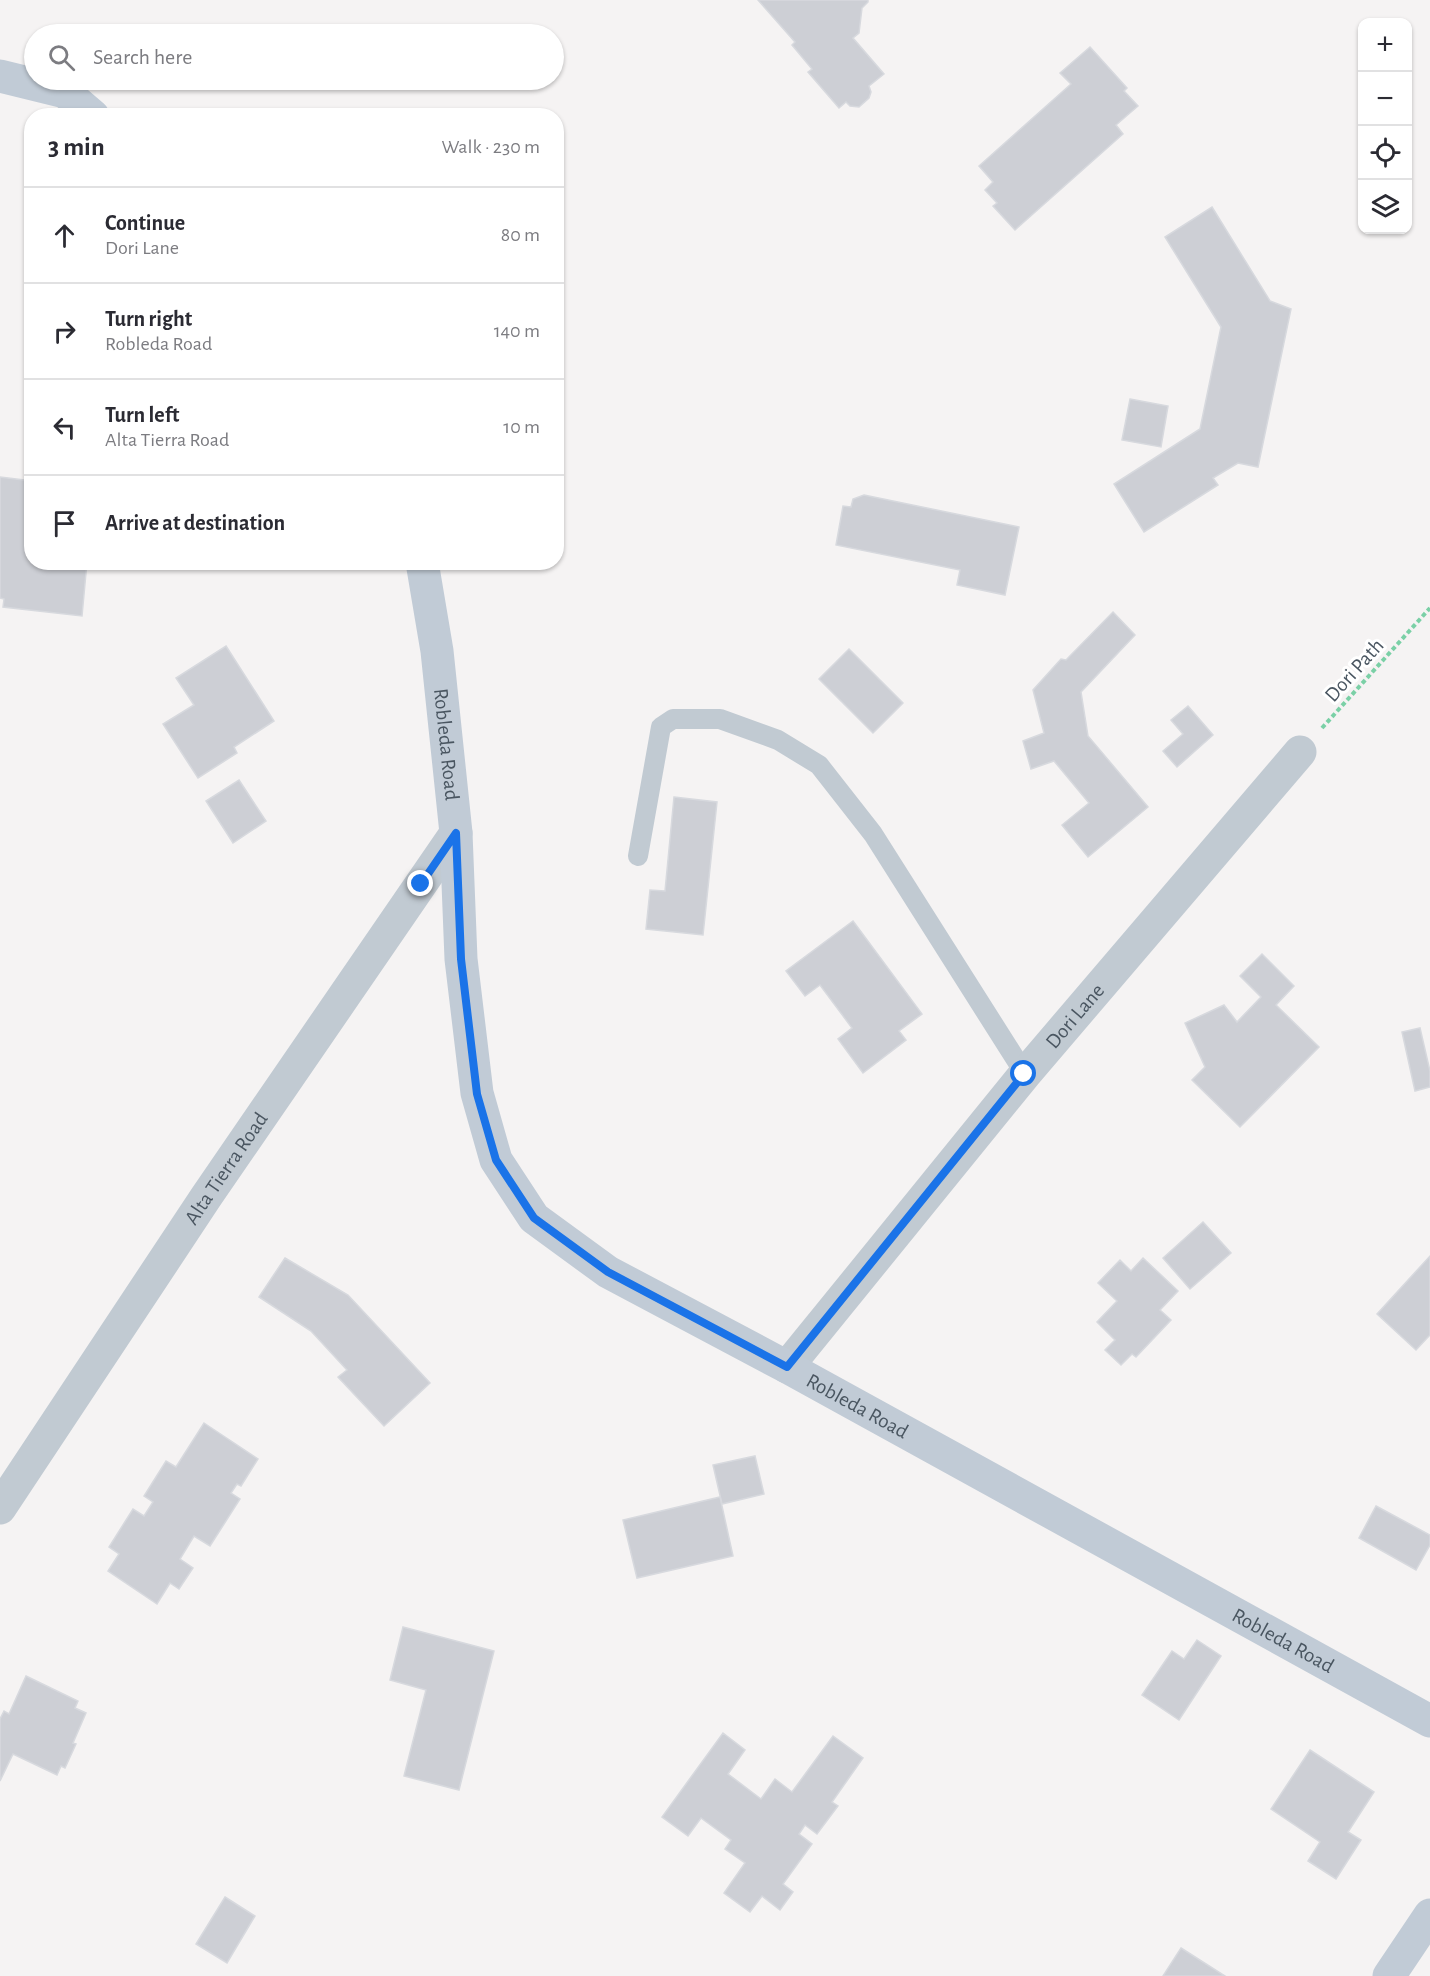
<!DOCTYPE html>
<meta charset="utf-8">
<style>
body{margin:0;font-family:"Alegreya Sans",sans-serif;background:#f2f2f3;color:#2b2b33}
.controls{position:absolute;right:18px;top:18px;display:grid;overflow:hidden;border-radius:12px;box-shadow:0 2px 4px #0004}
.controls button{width:54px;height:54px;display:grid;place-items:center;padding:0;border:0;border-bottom:2px solid #e1e1e2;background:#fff;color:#2b2b33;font:30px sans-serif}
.stop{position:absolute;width:18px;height:18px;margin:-14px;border:4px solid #1a73e8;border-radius:50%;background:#fff}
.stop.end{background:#1a73e8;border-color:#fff;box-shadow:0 2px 6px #0008}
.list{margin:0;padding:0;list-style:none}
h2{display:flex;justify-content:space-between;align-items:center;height:78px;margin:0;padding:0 24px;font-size:26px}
h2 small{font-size:20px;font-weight:400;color:#7c7c81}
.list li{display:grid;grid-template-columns:39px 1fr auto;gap:18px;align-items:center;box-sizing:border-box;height:96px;padding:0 24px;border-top:2px solid #e1e1e2}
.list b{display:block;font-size:22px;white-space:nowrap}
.list p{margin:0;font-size:20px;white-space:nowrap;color:#7c7c81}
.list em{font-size:20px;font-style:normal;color:#7c7c81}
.icon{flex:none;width:33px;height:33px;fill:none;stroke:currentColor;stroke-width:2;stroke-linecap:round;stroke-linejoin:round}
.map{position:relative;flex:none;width:1430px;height:1976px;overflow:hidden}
.search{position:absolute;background:#fff;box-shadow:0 2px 4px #0004;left:24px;top:24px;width:540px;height:66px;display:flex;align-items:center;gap:15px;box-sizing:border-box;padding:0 21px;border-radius:33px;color:#7c7c81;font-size:22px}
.panel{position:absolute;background:#fff;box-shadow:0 2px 4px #0004;left:24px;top:108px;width:540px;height:462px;border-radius:24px}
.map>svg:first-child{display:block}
.building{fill:#cdcfd5;stroke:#d7d9de;stroke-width:1.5}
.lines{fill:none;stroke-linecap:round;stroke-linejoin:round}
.path{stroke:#7ad0a6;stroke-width:4;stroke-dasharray:4.5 3;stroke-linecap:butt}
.lane{stroke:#c1cad2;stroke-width:20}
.street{stroke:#c1cad2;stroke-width:33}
.secondary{stroke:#c1cbd6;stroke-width:33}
.route{stroke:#1a73e8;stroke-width:8}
.labels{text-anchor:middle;stroke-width:6;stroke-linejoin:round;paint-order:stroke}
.street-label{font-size:21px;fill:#4a5661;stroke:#fff}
</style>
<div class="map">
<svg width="1430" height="1976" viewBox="0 0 1430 1976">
<rect width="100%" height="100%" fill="#f5f3f3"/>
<g class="building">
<path d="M 758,0 L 868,0 L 868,2 L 862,8 L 859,33 L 853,38 L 884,74 L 869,86 L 871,92 L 869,98 L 859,107 L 850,106 L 846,102 L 839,108 L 808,72 L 812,69 L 792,45 L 795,42 Z"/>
<path d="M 1090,47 L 1127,88 L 1124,91 L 1138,106 L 1116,125 L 1123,134 L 1015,230 L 993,206 L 997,203 L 985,190 L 993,182 L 979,166 L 1071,84 L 1060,73 Z"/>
<path d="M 1212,207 L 1270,301 L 1291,309 L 1258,467 L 1238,463 L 1213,478 L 1218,485 L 1144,532 L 1114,484 L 1200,429 L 1221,327 L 1165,237 Z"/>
<path d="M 1130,399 L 1168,406 L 1161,447 L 1122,440 Z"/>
<path d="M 0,477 L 32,481 L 32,562 L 87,562 L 82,616 L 3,607 L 4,599 L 0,598 Z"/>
<path d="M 864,495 L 1019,527 L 1005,595 L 957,585 L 960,570 L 836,545 L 843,506 L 851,507 L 853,499 Z"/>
<path d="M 1113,612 L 1135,635 L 1081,692 L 1088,736 L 1148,807 L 1088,857 L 1062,825 L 1089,803 L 1054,761 L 1031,769 L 1023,741 L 1044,733 L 1033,690 L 1061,659 L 1066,660 Z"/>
<path d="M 226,646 L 274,721 L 234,747 L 237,753 L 198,778 L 163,724 L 194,705 L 176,678 Z"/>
<path d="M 849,649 L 903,703 L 873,733 L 819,679 Z"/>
<path d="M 1188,706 L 1213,735 L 1177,767 L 1163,751 L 1183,734 L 1171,720 Z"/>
<path d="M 239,780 L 266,821 L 233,843 L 206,801 Z"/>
<path d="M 674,797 L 717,802 L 703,935 L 646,929 L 650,890 L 665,891 Z"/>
<path d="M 853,921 L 922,1014 L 899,1031 L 906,1040 L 863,1073 L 838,1039 L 852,1028 L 820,985 L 805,996 L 786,971 Z"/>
<path d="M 1262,954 L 1294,986 L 1276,1005 L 1319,1047 L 1240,1127 L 1192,1080 L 1205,1067 L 1185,1023 L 1224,1005 L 1237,1022 L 1261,997 L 1240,976 Z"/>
<path d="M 1420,1028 L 1430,1071 L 1430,1087 L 1415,1091 L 1402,1032 Z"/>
<path d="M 1203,1222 L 1231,1253 L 1190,1289 L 1163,1258 Z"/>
<path d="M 1430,1256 L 1430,1335 L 1416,1350 L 1377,1314 Z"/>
<path d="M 285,1258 L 348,1295 L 430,1383 L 384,1426 L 338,1377 L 347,1370 L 311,1331 L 259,1297 Z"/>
<path d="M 1143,1258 L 1178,1291 L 1160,1310 L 1171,1320 L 1136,1357 L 1132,1354 L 1121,1365 L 1105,1350 L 1115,1340 L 1097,1322 L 1117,1301 L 1098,1283 L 1120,1260 L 1131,1271 Z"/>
<path d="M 204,1423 L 258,1459 L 241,1486 L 237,1484 L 231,1493 L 240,1499 L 210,1546 L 194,1536 L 180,1559 L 193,1568 L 179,1589 L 170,1583 L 157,1604 L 108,1571 L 119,1554 L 109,1547 L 133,1509 L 144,1516 L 153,1502 L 144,1496 L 166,1461 L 176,1467 Z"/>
<path d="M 755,1456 L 764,1494 L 722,1504 L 713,1465 Z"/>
<path d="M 720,1497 L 733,1556 L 637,1578 L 623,1520 Z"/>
<path d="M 1376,1506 L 1430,1535 L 1430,1545 L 1416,1570 L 1359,1538 Z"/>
<path d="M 403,1627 L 494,1651 L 459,1790 L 404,1776 L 426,1690 L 390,1680 Z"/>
<path d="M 1197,1640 L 1221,1656 L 1179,1720 L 1142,1695 L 1172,1651 L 1184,1659 Z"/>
<path d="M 26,1676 L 78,1701 L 75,1708 L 86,1713 L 73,1743 L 76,1744 L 65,1768 L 61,1766 L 57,1775 L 13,1754 L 0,1781 L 0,1719 L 4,1711 L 9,1714 Z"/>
<path d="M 723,1733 L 745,1750 L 728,1774 L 761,1799 L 775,1779 L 792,1792 L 833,1736 L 863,1758 L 832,1802 L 838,1806 L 817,1834 L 805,1825 L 799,1834 L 812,1844 L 783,1884 L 793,1892 L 780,1910 L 762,1896 L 750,1912 L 724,1893 L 745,1863 L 725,1849 L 731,1840 L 701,1818 L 688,1836 L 662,1817 Z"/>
<path d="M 1310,1750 L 1374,1792 L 1348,1832 L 1361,1840 L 1336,1879 L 1308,1861 L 1320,1842 L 1271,1809 Z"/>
<path d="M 225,1897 L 255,1916 L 227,1963 L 196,1944 Z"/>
<path d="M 1181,1948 L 1225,1976 L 1163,1976 Z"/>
</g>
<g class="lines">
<path class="path" d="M 1322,728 L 1430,608"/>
<path class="lane" d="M 638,856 L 661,727 L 673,719 L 720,719 L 778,740 L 819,765 L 873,834 L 1025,1074"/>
<g class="street">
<path id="s1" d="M 787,1367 L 1025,1074 L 1300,752"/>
<path id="s2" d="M 0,1508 L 206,1197 L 456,833"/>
</g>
<g class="secondary">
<path d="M 0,76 L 65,92 L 93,116"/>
<path id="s3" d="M 422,562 L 437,651 L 456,833 L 461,959 L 477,1093 L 496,1160 L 534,1218 L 608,1272 L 787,1367 L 1430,1721"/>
<path d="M 1389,1976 L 1430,1915"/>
</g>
</g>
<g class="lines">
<path class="route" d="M 421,884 L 456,833 L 461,959 L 477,1094 L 496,1160 L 534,1218 L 608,1272 L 787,1367 L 1024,1074"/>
</g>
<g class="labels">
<g class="street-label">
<text transform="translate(1354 670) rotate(-48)" y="7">Dori Path</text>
<text dy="7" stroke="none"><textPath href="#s3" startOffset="184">Robleda Road</textPath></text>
<text dy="7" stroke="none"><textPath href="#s1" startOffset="454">Dori Lane</textPath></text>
<text dy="7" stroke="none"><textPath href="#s2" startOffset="408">Alta Tierra Road</textPath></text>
<text dy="7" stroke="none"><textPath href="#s3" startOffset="1048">Robleda Road</textPath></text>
<text dy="7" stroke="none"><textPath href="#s3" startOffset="1534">Robleda Road</textPath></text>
</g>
</g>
</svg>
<div class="controls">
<button>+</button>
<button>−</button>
<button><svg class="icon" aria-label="locate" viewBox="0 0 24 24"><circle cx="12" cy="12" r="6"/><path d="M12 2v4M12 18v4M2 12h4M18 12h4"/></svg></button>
<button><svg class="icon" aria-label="layers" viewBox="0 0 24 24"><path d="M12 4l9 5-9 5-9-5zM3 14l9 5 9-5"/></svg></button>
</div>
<div class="stop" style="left:1024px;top:1074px"></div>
<div class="stop end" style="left:421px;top:884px"></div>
<div class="search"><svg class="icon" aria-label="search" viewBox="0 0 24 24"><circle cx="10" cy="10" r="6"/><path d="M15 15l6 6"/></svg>Search here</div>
<section class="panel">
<h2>3 min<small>Walk · 230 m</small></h2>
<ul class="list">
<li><svg class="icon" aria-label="ahead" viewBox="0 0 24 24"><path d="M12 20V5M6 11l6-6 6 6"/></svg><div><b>Continue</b><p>Dori Lane</p></div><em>80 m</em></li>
<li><svg class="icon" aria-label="right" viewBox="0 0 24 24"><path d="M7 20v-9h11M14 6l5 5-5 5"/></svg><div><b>Turn right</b><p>Robleda Road</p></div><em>140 m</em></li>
<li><svg class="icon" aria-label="left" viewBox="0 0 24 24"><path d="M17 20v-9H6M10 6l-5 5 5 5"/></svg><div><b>Turn left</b><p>Alta Tierra Road</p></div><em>10 m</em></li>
<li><svg class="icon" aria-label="arrive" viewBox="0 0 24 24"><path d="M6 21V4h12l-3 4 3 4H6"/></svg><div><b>Arrive at destination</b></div></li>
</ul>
</section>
</div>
